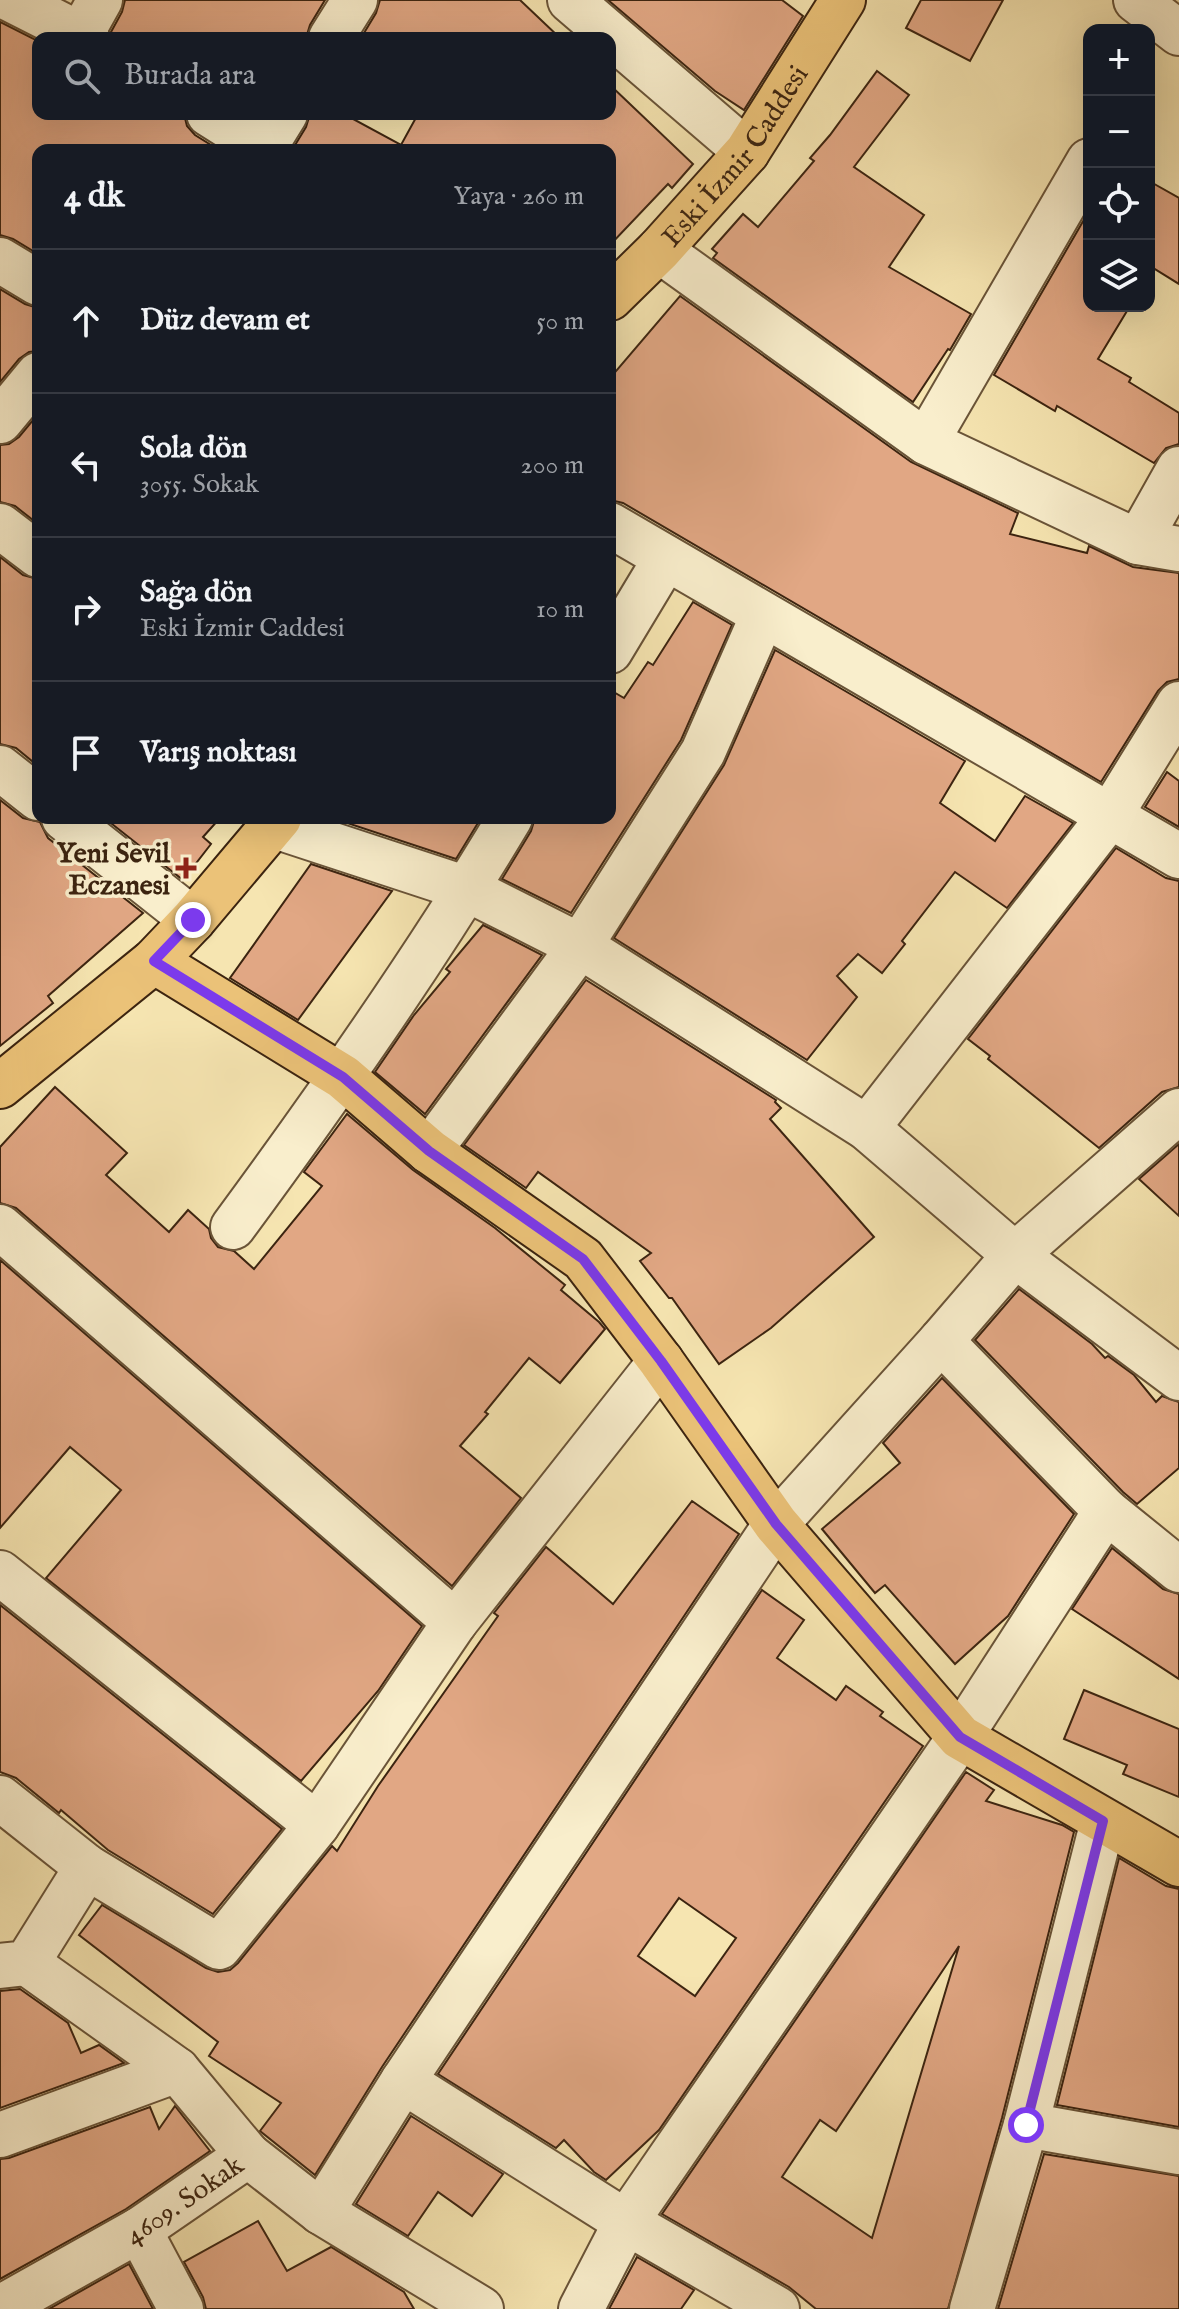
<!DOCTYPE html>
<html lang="tr">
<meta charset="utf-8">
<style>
body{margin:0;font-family:"IM FELL English",serif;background:#20242c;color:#f1f3f6}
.controls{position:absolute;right:24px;top:24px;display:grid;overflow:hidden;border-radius:16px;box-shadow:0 8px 32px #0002}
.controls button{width:72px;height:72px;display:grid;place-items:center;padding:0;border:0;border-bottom:2px solid #363941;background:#171b24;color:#f1f3f6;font:40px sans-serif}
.stop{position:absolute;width:24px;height:24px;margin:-18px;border:6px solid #7c3aed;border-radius:50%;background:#fff}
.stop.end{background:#7c3aed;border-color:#fff;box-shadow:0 2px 8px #0008}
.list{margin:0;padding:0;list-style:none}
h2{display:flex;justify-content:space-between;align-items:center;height:104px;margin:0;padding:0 32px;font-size:34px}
h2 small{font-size:26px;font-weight:400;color:#9ea1a6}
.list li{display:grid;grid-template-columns:52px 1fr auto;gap:24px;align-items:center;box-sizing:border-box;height:144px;padding:0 32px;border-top:2px solid #363941}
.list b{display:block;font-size:30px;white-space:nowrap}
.list p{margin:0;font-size:26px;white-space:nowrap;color:#9ea1a6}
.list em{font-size:26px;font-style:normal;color:#9ea1a6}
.icon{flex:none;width:44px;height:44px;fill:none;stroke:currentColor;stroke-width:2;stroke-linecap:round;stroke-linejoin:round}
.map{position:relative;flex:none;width:1179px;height:2309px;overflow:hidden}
.search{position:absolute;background:#171b24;box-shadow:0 8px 32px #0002;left:32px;top:32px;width:584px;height:88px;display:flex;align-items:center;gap:20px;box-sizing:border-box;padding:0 28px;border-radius:16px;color:#9ea1a6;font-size:30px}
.panel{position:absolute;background:#171b24;box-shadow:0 8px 32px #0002;left:32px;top:144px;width:584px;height:680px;border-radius:16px}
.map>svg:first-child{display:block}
.building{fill:#e1a784;stroke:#3c2410;stroke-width:2;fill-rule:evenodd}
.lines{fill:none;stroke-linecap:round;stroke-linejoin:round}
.minor-casing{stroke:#6a5438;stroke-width:48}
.major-casing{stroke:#3c2410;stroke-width:48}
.minor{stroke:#f9eecc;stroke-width:44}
.major{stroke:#ebc278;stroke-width:44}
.route{stroke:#7c3aed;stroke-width:10}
.poi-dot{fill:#8f2418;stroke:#f9eecc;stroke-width:3}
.labels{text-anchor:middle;stroke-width:7;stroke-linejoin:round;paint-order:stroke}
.street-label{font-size:28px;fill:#3c2410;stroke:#f9eecc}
.poi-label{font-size:28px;font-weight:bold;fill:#3c2410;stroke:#f9eecc;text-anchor:end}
</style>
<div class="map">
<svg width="1179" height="2309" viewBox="0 0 1179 2309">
<rect width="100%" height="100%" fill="#f6e5b1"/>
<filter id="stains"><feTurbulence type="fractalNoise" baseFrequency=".0025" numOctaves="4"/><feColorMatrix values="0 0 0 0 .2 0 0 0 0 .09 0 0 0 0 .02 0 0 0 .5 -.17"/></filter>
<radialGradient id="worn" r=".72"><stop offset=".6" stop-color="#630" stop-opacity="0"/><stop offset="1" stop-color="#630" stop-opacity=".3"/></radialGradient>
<g class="building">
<path d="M 125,0 L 325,0 L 310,25 L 306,38 L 112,38 L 111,32 L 122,12 Z"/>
<path d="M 380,0 L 520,0 L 560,38 L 361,38 L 376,13 Z"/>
<path d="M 608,0 L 782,0 L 803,16 L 744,110 L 715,91 Z"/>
<path d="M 921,0 L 1003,0 L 970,61 L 906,28 Z"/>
<path d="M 0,22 L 38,41 L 38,114 L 184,114 L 187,126 L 195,135 L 219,150 L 38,150 L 38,254 L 13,239 L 0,235 Z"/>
<path d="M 877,71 L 909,95 L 854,167 L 924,215 L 889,267 L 971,314 L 950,350 L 948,349 L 913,402 L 713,258 L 717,253 L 712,249 L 743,214 L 758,227 L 814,161 L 810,158 L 830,135 Z"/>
<path d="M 610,85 L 693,164 L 672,188 L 668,184 L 610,245 L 610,150 L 292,150 L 306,127 L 310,114 L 344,114 L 401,145 L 418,114 L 610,114 Z"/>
<path d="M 1149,181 L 1179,198 L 1179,284 L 1153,268 L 1149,275 Z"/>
<path d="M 1089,211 L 1089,306 L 1130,306 L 1098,359 L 1131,378 L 1129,382 L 1179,413 L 1179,444 L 1166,448 L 1154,463 L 1057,406 L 1055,411 L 994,375 Z"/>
<path d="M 0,289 L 25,304 L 38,308 L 38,351 L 29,352 L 19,359 L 0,382 Z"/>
<path d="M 680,296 L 911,462 L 1018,513 L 1010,534 L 1087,553 L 1089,546 L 1133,567 L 1179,573 L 1179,679 L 1167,682 L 1158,691 L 1101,782 L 623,503 L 610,500 L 610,378 Z"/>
<path d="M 38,414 L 38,524 L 15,506 L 0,502 L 0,445 L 9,444 L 19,437 Z"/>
<path d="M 0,557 L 23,575 L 38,579 L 38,766 L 16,748 L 0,744 Z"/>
<path d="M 693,602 L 732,625 L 681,740 L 571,913 L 502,879 L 531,831 L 535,818 L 610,818 L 610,690 L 624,698 L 648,662 L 653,665 Z"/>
<path d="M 775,650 L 965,761 L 940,803 L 995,841 L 1025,796 L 1073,823 L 1007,908 L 955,872 L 902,941 L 905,944 L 882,973 L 858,954 L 837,976 L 857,997 L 807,1060 L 614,938 L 724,765 Z"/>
<path d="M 1167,772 L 1179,781 L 1179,827 L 1145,807 Z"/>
<path d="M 0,800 L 23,818 L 40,822 L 48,838 L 143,913 L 48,996 L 53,1003 L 0,1046 Z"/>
<path d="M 118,818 L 220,818 L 203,837 L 211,844 L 183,880 L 112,824 Z"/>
<path d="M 339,818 L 481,818 L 456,859 L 338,820 Z"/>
<path d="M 1116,848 L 1166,878 L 1179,881 L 1179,1087 L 1162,1092 L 1099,1148 L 988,1059 L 990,1056 L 968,1039 Z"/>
<path d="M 311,864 L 392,891 L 298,1020 L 230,978 Z"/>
<path d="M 483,925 L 542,955 L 425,1114 L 375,1072 L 414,1015 L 450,972 L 446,969 Z"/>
<path d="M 586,980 L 776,1100 L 775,1102 L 781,1108 L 770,1119 L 874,1237 L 771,1328 L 719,1364 L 672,1298 L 669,1298 L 640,1261 L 651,1253 L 538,1172 L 526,1188 L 464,1145 Z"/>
<path d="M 55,1087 L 127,1153 L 106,1175 L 169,1232 L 188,1210 L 209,1229 L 211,1238 L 218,1247 L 234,1251 L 254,1269 L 322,1186 L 304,1172 L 347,1114 L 413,1170 L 495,1228 L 565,1285 L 561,1290 L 599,1322 L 605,1329 L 560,1383 L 529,1358 L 485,1412 L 488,1414 L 460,1446 L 521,1498 L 452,1586 L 16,1208 L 0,1203 L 0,1147 Z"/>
<path d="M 1179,1144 L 1179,1216 L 1139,1179 Z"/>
<path d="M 0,1260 L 422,1626 L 378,1691 L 301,1781 L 46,1578 L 121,1490 L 70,1447 L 0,1528 Z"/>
<path d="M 1019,1289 L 1092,1344 L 1105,1358 L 1108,1356 L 1134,1375 L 1156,1402 L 1162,1396 L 1179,1402 L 1179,1468 L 1137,1504 L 1123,1492 L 975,1340 Z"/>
<path d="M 942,1378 L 1074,1514 L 1008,1616 L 955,1664 L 885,1585 L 875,1593 L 822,1529 L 900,1463 L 883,1443 Z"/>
<path d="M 692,1501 L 739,1534 L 382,2067 L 315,2175 L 260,2131 L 281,2103 L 209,2056 L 218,2042 L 79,1935 L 102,1905 L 206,1968 L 218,1972 L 230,1970 L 238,1963 L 332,1846 L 337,1851 L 378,1786 L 498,1616 L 494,1613 L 546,1547 L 613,1604 Z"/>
<path d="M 1112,1548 L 1163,1589 L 1179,1594 L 1179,1679 L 1072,1609 Z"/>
<path d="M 762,1590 L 804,1620 L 777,1658 L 836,1700 L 846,1686 L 883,1712 L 880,1716 L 923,1746 L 659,2130 L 606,2180 L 594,2172 L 564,2140 L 556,2148 L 438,2074 ZM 679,1898 L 736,1938 L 695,1996 L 638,1956 Z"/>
<path d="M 0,1605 L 282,1829 L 213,1914 L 108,1850 L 61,1810 L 59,1813 L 16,1778 L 0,1772 Z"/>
<path d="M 1084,1690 L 1179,1729 L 1179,1797 L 1123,1774 L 1127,1765 L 1064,1739 Z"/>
<path d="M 966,1772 L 994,1790 L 986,1801 L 1062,1825 L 1074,1832 L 1002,2118 L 948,2309 L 816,2309 L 789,2287 L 662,2214 ZM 959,1946 L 872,2238 L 782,2177 L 820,2120 L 836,2131 Z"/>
<path d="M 1119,1858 L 1166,1886 L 1179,1889 L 1179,2127 L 1057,2105 Z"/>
<path d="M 20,1989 L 68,2023 L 81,2053 L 99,2045 L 124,2063 L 0,2108 L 0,1991 Z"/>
<path d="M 175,2106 L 210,2151 L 126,2209 L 0,2279 L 0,2159 L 9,2158 L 150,2107 L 159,2129 Z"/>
<path d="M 411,2116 L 503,2174 L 472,2216 L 438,2192 L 408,2236 L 356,2204 Z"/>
<path d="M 1044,2154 L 1179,2176 L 1179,2309 L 998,2309 Z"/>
<path d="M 258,2221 L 287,2271 L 331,2247 L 404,2292 L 414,2309 L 206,2309 L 203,2297 L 184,2262 Z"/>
<path d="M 637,2257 L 694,2290 L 681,2309 L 609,2309 Z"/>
<path d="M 129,2264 L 153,2309 L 49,2309 Z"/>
</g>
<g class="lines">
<defs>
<g id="minor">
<path d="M 12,0 L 87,38"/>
<path d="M 570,0 L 747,152"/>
<path d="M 1136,0 L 1179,33"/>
<path d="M 81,34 L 100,0"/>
<path d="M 331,38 L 355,0"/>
<path d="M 209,114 L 266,150"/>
<path d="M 264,148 L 285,114"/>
<path d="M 659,250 L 926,442 L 1138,542 L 1179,549"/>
<path d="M 0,260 L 38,283"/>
<path d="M 0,421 L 38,375"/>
<path d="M 926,442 L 1089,161"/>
<path d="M 610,525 L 1179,856"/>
<path d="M 0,526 L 38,555"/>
<path d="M 1138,542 L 1179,469"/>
<path d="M 610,651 L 666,558"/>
<path d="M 0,768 L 38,798"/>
<path d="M 64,818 L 193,920"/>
<path d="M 275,826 L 467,889 L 580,946 L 867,1128 L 1015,1255 L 1179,1378"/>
<path d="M 867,1128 L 1109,817 L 1179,704"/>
<path d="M 429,1151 L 580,946 L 703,752 L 763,615"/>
<path d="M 0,1227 L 455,1622"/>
<path d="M 233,1227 C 331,1094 425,960 510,818"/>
<path d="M 941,1341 L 1106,1511 L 1179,1570"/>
<path d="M 0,1573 L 317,1825 L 219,1947 L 87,1867 L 0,1798"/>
<path d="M 317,1825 L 455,1622 L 661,1361"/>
<path d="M 27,1963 L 177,2070 L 248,2155"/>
<path d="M 0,1966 L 27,1963 L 87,1867"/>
<path d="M 403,2081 L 626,2222 L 777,2309"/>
<path d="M 1026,2125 L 1179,2152"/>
<path d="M 0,2135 L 177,2070"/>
<path d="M 321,2212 L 403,2081 L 776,1524 L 941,1341 L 1015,1255 L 1179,1111"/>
<path d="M 139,2230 L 181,2309"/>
<path id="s1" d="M 0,2308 L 139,2230 L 248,2155 L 321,2212 L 481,2309"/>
<path d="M 581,2309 L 626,2222 L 960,1737 L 1106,1511"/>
<path d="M 972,2309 L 1026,2125 L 1103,1821"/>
</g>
<g id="major">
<path id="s2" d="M 610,298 L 659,250 L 747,152 L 843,0"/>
<path d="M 154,961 L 343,1077 L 429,1151 L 583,1259 L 661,1361 L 776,1524 L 960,1737 L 1179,1864"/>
<path d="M 0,1086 L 154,961 L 193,920 L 279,818"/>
</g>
</defs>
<use href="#minor" class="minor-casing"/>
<use href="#major" class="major-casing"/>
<use href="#minor" class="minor"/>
<use href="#major" class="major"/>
</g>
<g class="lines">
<path class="route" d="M 193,920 L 154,961 L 343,1077 L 429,1151 L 583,1259 L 661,1361 L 776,1524 L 960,1737 L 1103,1821 L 1026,2125"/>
</g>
<path class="poi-dot" d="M182 856h8v8h8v8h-8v8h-8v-8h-8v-8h8z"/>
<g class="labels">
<g class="street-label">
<text dy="10" stroke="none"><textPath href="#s2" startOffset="190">Eski İzmir Caddesi</textPath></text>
<text dy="10" stroke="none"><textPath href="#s1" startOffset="214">4609. Sokak</textPath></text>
</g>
<g class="poi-label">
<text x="170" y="862">Yeni Sevil<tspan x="170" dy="32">Eczanesi</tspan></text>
</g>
</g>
<rect width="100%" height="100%" filter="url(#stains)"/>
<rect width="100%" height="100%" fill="url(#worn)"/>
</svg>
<div class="controls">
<button>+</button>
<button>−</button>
<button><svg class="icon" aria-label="locate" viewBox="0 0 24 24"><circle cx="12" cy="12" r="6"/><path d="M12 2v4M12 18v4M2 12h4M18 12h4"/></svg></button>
<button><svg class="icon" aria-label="layers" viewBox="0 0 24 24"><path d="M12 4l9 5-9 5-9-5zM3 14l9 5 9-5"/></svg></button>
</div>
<div class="stop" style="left:1026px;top:2125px"></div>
<div class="stop end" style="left:193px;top:920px"></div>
<div class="search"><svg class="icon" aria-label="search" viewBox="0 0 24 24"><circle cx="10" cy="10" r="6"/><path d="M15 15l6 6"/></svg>Burada ara</div>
<section class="panel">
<h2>4 dk<small>Yaya · 260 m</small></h2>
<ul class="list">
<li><svg class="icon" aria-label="ahead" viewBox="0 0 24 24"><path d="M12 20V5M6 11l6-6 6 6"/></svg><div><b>Düz devam et</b></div><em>50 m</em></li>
<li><svg class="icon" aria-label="left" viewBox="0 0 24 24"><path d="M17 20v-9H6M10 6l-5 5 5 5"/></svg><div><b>Sola dön</b><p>3055. Sokak</p></div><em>200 m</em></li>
<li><svg class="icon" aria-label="right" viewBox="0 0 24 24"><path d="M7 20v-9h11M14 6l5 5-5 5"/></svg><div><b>Sağa dön</b><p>Eski İzmir Caddesi</p></div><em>10 m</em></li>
<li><svg class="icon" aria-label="arrive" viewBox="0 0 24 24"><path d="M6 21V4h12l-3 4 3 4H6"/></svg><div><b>Varış noktası</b></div></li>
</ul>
</section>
</div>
